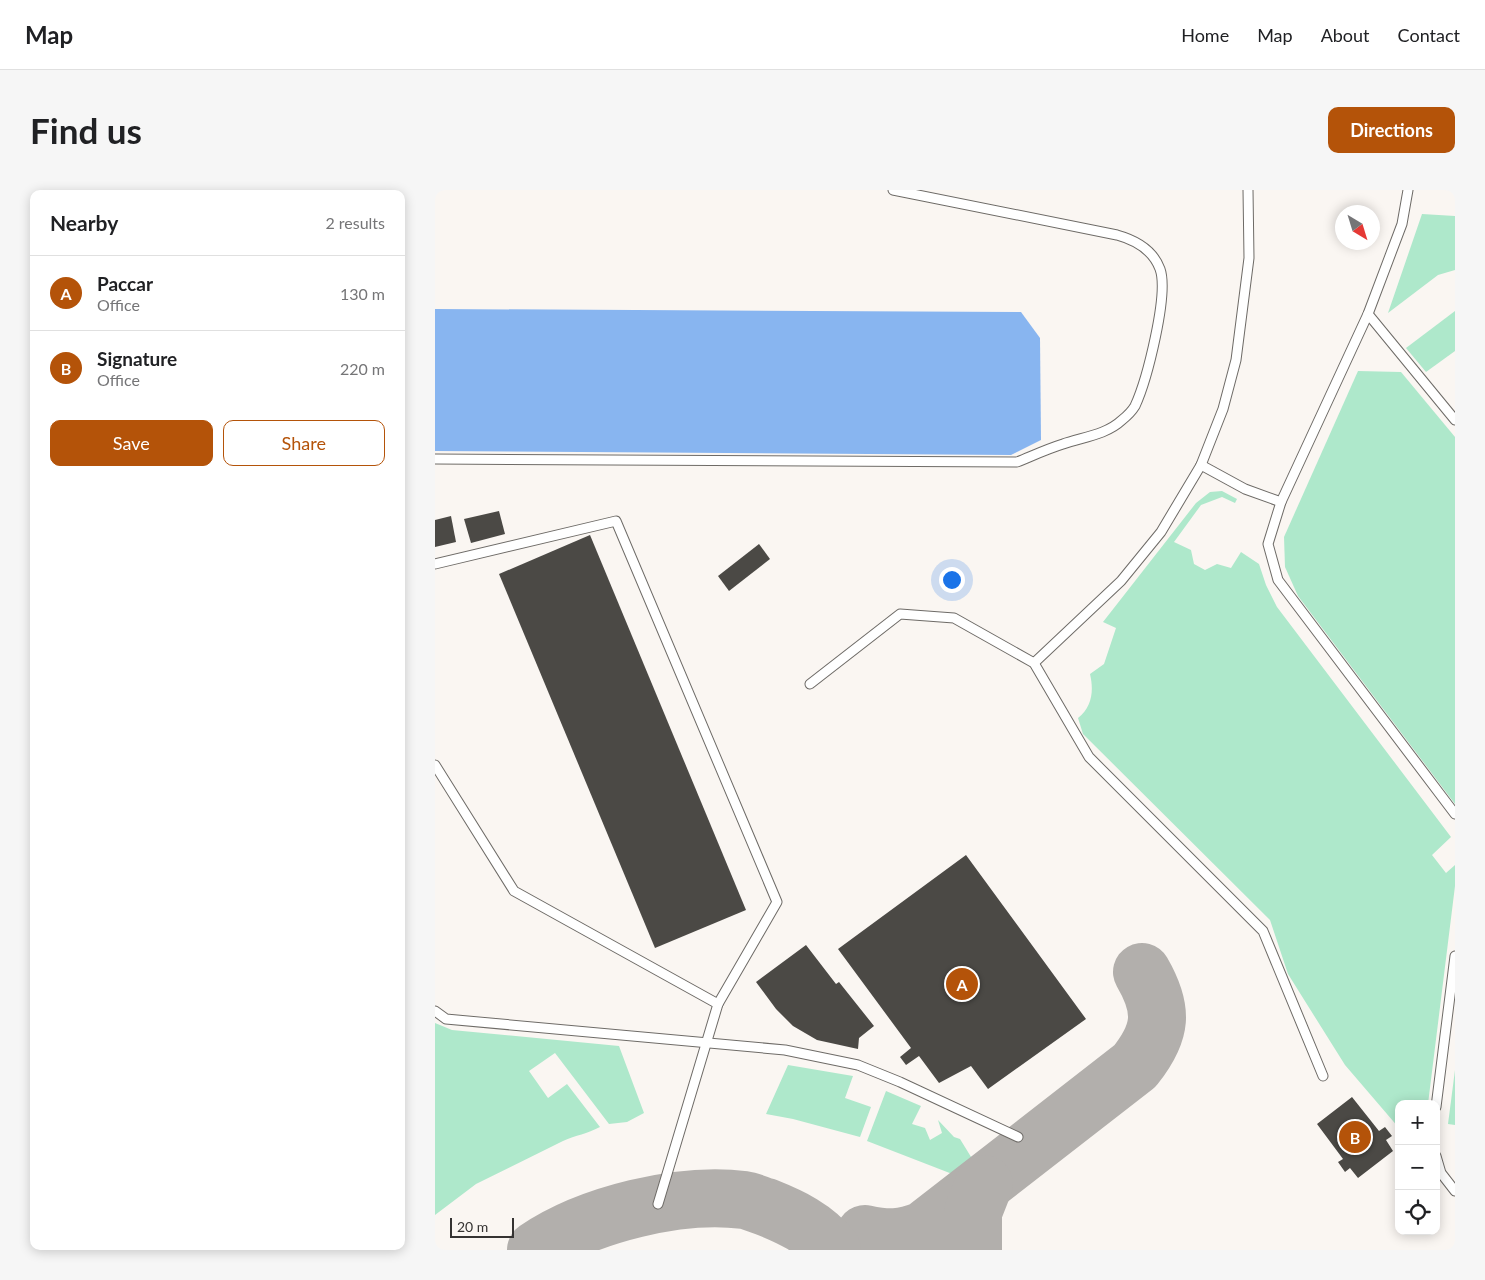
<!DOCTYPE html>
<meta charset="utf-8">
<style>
body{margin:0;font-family:Lato,sans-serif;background:#f6f6f6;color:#202124}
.controls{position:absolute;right:15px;bottom:15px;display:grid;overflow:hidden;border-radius:10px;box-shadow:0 2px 12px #0003}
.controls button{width:45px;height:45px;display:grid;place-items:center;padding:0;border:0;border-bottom:1px solid #e0e0e0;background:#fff;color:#202124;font:25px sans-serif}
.compass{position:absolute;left:900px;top:15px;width:45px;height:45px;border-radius:50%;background:#fff;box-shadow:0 2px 12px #0003;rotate:142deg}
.scale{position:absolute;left:15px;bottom:12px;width:64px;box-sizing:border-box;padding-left:5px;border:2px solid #353332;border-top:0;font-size:14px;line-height:18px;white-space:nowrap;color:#353332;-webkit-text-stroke:4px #faf6f2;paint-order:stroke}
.you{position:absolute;left:516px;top:389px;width:18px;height:18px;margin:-12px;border:4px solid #fff;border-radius:50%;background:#1a73e8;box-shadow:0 0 0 8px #1a73e833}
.badge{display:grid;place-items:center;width:32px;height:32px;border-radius:50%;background:#b45309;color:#fff;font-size:16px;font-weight:700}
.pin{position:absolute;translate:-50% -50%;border:2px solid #fff;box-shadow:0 1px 5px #0006}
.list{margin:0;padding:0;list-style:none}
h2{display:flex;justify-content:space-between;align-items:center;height:65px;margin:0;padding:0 20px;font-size:21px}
h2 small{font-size:16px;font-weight:400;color:#757577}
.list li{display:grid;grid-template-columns:32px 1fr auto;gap:15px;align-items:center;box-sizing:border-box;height:75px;padding:0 20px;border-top:1px solid #e0e0e0}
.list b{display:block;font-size:19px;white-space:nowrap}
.list p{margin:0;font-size:16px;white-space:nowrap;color:#757577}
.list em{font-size:16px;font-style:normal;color:#757577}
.actions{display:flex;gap:10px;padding:15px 20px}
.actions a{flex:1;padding:11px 0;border:1px solid #b45309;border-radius:10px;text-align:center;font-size:18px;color:#b45309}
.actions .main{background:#b45309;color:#fff}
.icon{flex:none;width:28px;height:28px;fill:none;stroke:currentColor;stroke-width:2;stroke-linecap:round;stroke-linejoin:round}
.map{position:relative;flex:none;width:1020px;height:1060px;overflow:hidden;border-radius:10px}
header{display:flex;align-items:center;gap:30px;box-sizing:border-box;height:70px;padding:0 25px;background:#fff;border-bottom:1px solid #e0e0e0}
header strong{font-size:24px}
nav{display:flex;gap:28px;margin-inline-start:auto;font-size:18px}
.intro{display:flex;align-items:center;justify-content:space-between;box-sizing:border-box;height:120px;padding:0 30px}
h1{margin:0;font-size:35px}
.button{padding:12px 22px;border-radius:10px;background:#b45309;color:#fff;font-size:18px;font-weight:700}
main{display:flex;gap:30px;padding:0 30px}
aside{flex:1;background:#fff;border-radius:10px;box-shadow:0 2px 12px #0003}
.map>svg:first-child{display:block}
.green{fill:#aee8cb}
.water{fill:#88b5f0}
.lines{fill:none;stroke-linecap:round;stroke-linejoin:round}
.taxiway{stroke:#b2afac;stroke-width:58}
.building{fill:#4b4945}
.lane-casing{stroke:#6e6b67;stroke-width:11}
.lane{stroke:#fff;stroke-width:9}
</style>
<header>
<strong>Map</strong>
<nav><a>Home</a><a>Map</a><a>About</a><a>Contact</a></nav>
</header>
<div class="intro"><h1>Find us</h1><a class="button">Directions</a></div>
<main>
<aside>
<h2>Nearby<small>2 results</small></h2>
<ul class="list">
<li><span class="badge">A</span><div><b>Paccar</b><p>Office</p></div><em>130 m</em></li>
<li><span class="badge">B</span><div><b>Signature</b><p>Office</p></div><em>220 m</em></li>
</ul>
<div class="actions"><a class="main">Save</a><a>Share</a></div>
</aside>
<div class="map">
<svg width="1020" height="1060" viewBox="0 0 1020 1060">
<rect width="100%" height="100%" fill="#faf6f2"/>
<g class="green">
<path d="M 987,24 L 1020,26 L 1020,80 L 1003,85 L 953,123 Z"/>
<path d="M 1020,121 L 1020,161 L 991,182 L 971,158 Z"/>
<path d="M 923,181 L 966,182 L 1020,247 L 1020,614 L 863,406 L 850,377 L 849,347 Z"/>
<path d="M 787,301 L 802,309 L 800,313 L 787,307 L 766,315 L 739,352 L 756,360 L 759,374 L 770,380 L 782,374 L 796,378 L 806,362 L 824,374 L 831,395 L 842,417 L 1016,647 L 997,665 L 1011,683 L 1020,675 L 1020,696 L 993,914 L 964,914 L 964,938 L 910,875 L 863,800 L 853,784 L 835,730 L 648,544 L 643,528 C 657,517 659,501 655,484 L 669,474 L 681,438 L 668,432 L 761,313 L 775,302 Z"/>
<path d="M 0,833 L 17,840 L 184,856 L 209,923 L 192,932 L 174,934 L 120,863 L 94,881 L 113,908 L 132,894 L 165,937 C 152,944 141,945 128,951 L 41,994 L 0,1025 Z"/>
<path d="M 353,875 L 418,886 L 410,908 L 436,917 L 425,947 L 358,929 L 331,924 Z"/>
<path d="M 1020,880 L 1020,935 L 1013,934 Z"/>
<path d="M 451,901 L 486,916 L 477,934 L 490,938 L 495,950 L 507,943 L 503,930 L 519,947 L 525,949 L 541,975 L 525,987 L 432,951 Z"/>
</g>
<path class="water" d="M 0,119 L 586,122 L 605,148 L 606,250 L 576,265 L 0,261 Z"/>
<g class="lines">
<g class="taxiway">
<path d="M 430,1044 C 453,1049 466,1049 489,1040 L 700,876 C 727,842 729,820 707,782"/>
<path d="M 101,1060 C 154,1024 245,1002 309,1010 C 316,1011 324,1015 331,1017 C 356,1027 380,1038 397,1060"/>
<path d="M 538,1060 L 538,1022 L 549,994"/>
</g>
</g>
<g class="building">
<path d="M 64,321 L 70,344 L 36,353 L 29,329 Z"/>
<path d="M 16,326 L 21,352 L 0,357 L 0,330 Z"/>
<path d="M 155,345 L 311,720 L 220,758 L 64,384 Z"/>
<path d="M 324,354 L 335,369 L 294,401 L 283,386 Z"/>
<path d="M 531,665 L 651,829 L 553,899 L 536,876 L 504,893 L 484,866 L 471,875 L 465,867 L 476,858 L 403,759 Z"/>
<path d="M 371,755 L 401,794 L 404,792 L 439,836 L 424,848 L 423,859 L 382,850 L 358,836 L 341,819 L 321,792 Z"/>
<path d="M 917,907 L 944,941 L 950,937 L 957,946 L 951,950 L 958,961 L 923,988 L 915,978 L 910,982 L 903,972 L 908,969 L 882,934 Z"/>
</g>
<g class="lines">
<defs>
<g id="lane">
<path d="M 973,0 L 967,34 L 933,124 L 846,312 L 833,354 L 843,390 L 1020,624"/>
<path d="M 933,124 L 1020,230"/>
<path d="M 0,269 L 582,272 C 597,266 612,259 628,254 C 648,247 671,245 687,230 C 692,226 697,221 700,216 C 712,190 734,104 725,79 C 718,60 700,50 682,45 L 458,0"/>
<path d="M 766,275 L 810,299 L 846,312"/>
<path d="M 0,374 L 181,331 L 342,712 L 283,814"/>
<path d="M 599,473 L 686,391 L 726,342 L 766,275 L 788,219 L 801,170 L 814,68 L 813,0"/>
<path d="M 375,494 L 465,424 L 519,428 L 599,473 L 654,567 L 828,741 L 888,886"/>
<path d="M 0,575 L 79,701 L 283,814 L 223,1014"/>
<path d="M 0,821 L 11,829 L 350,860 L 423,875 L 465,892 L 583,947"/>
<path d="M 1001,917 L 1020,766"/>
<path d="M 1001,966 L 1006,983 L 1020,1001"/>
</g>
</defs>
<use href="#lane" class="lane-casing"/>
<use href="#lane" class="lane"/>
</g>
</svg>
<div class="controls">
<button>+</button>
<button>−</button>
<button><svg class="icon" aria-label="locate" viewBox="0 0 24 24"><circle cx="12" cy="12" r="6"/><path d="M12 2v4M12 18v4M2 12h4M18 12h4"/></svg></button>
</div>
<svg class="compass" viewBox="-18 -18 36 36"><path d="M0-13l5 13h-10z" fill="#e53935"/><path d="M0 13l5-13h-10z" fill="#757577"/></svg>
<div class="scale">20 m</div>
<div class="you"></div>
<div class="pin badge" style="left:527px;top:794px">A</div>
<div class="pin badge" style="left:920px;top:947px">B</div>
</div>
</main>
